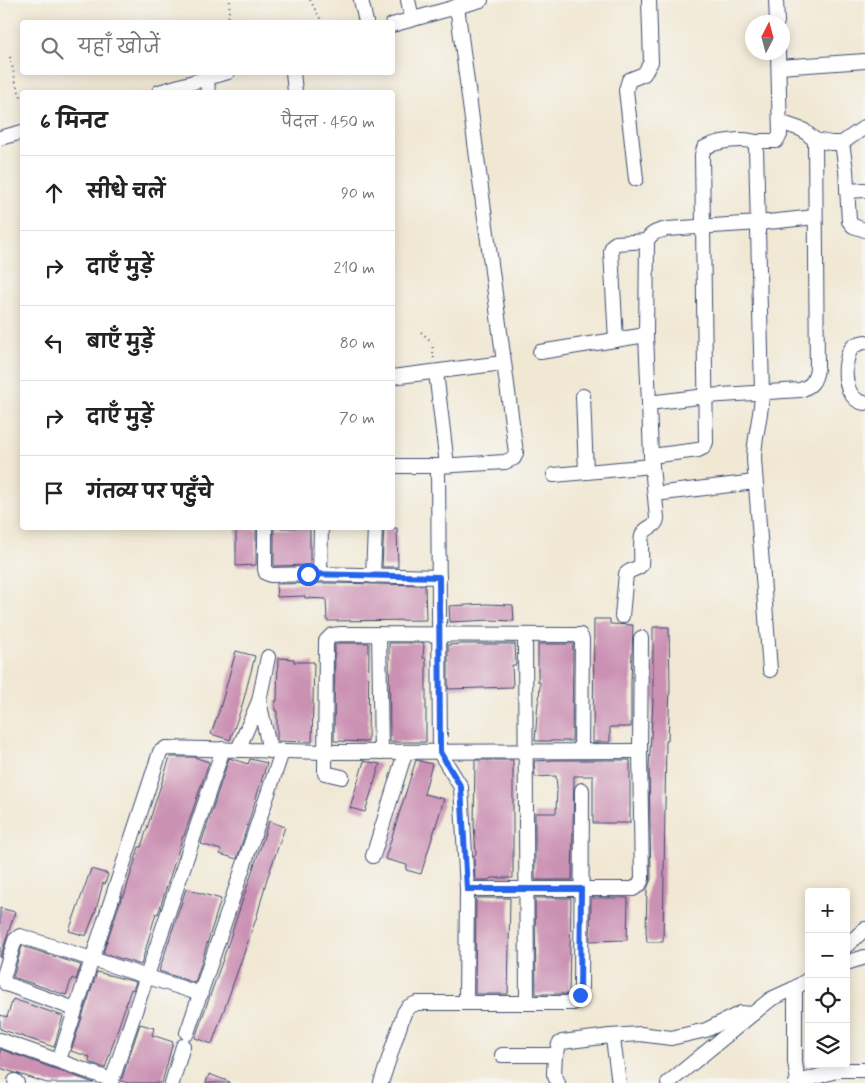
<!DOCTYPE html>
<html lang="hi">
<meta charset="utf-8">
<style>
body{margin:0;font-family:Mynerve,"Playpen Sans Deva",sans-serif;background:#f6f6f6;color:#222}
.controls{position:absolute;right:15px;bottom:15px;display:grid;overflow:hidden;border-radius:5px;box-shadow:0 2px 12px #0003}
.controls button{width:45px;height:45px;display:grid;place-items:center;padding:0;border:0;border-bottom:1px solid #e0e0e0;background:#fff;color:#222;font:25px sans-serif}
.compass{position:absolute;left:745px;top:15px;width:45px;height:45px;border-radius:50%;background:#fff;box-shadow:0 2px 12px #0003;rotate:6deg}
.stop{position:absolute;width:15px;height:15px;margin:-11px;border:4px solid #2563eb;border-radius:50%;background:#fff}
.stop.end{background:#2563eb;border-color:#fff;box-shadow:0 1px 5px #0008}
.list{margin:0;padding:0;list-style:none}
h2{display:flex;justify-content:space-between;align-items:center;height:65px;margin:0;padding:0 20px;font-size:21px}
h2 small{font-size:16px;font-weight:400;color:#767676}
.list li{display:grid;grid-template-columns:32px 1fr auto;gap:15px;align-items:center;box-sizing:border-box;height:75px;padding:0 20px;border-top:1px solid #e0e0e0}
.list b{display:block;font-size:19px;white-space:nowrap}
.list em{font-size:16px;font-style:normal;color:#767676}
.icon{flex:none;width:28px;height:28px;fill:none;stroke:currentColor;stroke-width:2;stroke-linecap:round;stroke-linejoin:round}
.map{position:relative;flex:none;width:865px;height:1083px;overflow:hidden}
.search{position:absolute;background:#fff;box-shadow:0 2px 12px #0003;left:20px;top:20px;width:375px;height:55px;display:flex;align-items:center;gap:12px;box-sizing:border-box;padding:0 18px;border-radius:5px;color:#767676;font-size:19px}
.panel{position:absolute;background:#fff;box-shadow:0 2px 12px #0003;left:20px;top:90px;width:375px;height:440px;border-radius:5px}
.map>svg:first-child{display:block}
.building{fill:#cb91b3}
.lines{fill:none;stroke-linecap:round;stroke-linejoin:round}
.minor-casing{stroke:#3b4b70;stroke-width:16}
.path{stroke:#3b4b70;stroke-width:2;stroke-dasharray:1 4;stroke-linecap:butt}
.minor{stroke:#fff;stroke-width:14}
.route{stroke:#2563eb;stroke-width:6}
</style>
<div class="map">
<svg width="865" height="1083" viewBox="0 0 865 1083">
<rect width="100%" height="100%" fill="#f6f6f2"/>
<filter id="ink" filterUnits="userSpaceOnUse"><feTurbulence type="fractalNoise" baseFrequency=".02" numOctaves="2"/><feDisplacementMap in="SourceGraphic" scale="10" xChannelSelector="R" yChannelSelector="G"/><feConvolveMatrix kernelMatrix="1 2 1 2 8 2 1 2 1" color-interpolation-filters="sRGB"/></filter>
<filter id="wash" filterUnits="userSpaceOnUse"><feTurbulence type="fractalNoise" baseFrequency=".0096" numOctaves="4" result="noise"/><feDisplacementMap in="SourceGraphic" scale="20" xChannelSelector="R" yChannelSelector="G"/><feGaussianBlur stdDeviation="1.12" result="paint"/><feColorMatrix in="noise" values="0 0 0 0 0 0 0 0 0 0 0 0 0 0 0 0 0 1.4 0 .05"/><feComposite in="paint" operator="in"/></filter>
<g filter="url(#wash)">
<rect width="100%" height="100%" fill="#f1e8d4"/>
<g id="blocks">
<g class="building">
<path d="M 236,528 L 256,528 L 256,565 L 236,566 Z"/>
<path d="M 274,528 L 310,528 L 310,565 L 274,566 Z"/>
<path d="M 384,528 L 397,528 L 398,567 L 382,567 Z"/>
<path d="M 328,583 L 425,585 L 426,620 L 327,621 L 326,599 L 305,598 L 305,596 L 277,597 L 276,584 Z"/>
<path d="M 486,604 L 513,605 L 514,621 L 491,620 L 450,622 L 449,606 Z"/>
<path d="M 594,619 L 610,619 L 610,624 L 633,625 L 631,682 L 631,727 L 610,727 L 610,742 L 593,742 Z"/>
<path d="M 653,627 L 669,627 L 670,686 L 668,741 L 666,741 L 663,942 L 647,942 L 646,931 L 647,889 L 651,879 L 649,768 L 653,701 Z"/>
<path d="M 336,643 L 369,643 L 368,742 L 334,741 L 335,645 Z"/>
<path d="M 389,643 L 424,643 L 423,658 L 426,658 L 426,742 L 390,742 Z"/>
<path d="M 462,644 L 515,644 L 516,665 L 512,665 L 513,687 L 448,689 L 448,645 Z"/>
<path d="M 538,644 L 573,644 L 572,741 L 535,741 L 538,702 L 539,702 L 540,682 L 538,682 Z"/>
<path d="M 236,651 L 255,656 L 242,706 L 230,740 L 211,734 L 221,705 Z"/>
<path d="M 278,658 L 294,659 L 294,662 L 314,662 L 312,742 L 277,741 L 277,711 L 275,711 L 275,701 L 277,701 Z"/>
<path d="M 170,757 L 194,757 L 209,762 L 184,836 L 183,836 L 158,914 L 156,913 L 141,965 L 103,953 L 122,896 L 124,896 L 139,847 L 141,847 Z"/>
<path d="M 229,758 L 248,764 L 250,759 L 267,763 L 237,859 L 220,854 L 221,850 L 201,844 Z"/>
<path d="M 416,760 L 432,764 L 424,794 L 444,799 L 421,874 L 406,870 L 407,865 L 385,859 Z"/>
<path d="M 475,760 L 513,760 L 513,878 L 491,878 L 489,880 L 475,880 L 474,855 L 476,855 L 474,825 Z"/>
<path d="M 554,760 L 630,760 L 630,823 L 593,823 L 593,776 L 574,776 L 572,880 L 535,880 L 535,813 L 556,813 L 557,788 L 556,776 L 535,777 L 534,761 Z"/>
<path d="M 364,761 L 380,764 L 365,812 L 350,808 Z"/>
<path d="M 269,821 L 285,827 L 266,882 L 257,916 L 212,1044 L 195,1038 L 222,962 Z"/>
<path d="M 91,869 L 108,874 L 105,884 L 103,883 L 96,910 L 86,936 L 69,931 Z"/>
<path d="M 186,889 L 221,899 L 195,983 L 159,971 Z"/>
<path d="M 476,898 L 510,898 L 508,994 L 475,994 Z"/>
<path d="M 535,898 L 571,898 L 569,994 L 536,994 Z"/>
<path d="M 591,898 L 628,898 L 627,940 L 590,941 Z"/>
<path d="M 0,908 L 15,912 L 0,958 Z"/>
<path d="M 22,946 L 81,965 L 76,980 L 72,978 L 66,995 L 13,977 Z"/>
<path d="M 97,972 L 136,982 L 133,990 L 131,989 L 105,1068 L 89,1062 L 90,1057 L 71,1051 Z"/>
<path d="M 13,999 L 63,1016 L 54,1047 L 0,1029 L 0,1015 L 7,1017 Z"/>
<path d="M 140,1024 L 154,1028 L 152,1035 L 173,1042 L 162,1083 L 129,1083 L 121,1081 Z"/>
<path d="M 0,1049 L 94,1083 L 47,1083 L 0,1068 Z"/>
<path d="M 209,1074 L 230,1082 L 230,1083 L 206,1083 Z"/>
</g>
</g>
</g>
<g filter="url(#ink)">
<use href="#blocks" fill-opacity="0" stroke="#3b4b70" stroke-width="1"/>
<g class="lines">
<defs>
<g id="minor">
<path d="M 361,0 L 366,22"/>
<path d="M 408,0 L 412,19"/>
<path d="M 776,0 L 777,22"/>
<path d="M 392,25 L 481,0"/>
<path d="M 779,67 L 865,61"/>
<path d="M 293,72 L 295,92"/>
<path d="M 207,79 L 208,92"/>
<path d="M 159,92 L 228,72"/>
<path d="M 780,122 L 803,130 L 815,140 L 831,143 L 842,143 L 865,127"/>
<path d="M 0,138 L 22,132"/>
<path d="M 842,143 L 846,170 L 849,221 L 853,226 L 865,230"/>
<path d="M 636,179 L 626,90 L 629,80 L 644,74 L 651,62 L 649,0"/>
<path d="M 847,191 L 865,190"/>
<path d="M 616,340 L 611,251 L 613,245 L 616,243 L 647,241"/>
<path d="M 865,342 C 860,343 854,344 851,349 C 842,364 843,400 865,403"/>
<path d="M 540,352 L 646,335"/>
<path d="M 436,372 L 447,465"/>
<path d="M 392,377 L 503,363"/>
<path d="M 583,396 L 586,472"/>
<path d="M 649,403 L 706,396 L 800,390 C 812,386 815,381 817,369 L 815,140"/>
<path d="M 651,456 L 698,450 L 704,447 L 706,442 L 702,155 L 704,148 C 716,141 745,137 758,143"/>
<path d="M 392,466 L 438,466 L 505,462 L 514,458 L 516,453 L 457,6"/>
<path d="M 438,466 L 440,753 L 461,787 L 467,889 L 466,1003"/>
<path d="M 554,475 L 652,466"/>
<path d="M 655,494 L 755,482"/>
<path d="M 265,528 L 265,569 L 266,573 L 271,575 L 320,574 L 439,577"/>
<path d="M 320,574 L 321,528"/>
<path d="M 373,576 L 375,528"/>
<path d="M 622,616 L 626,574 C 630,569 637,570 641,565 C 642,555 640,545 642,536 C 644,526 656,529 657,518 L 651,456 L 649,403 L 646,335 L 647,241 C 651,232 659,231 667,229 L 759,223 L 815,217"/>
<path d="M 379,634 L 381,752"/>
<path d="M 525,635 L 527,1003"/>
<path d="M 770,670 L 754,459 C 754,436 762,415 762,392 L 756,147 L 758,143 L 762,141 L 776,141 L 780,135 L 778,52"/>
<path d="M 259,701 L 270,751"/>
<path d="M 238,750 L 259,701 L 268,657"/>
<path d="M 342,777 L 325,773 L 325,770 L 326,641 L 332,635 L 341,634 L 580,635 L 582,639 L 581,751"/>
<path d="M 373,856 L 405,753"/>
<path d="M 467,889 L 633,889 L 639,885 L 642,879 L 640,751 L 641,638"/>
<path d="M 846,946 L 865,929"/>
<path d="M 846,963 L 865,957"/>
<path d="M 795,988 L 795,1062 L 798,1082"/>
<path d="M 75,1009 L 6,984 L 3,978 L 15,940 L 20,936 L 201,994"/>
<path d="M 187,1033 L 282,752"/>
<path d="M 610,1036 L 640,1034 L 671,1038 L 706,1030 L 741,1013 L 752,1014"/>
<path d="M 0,1040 L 112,1080"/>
<path d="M 502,1055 L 555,1055 L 557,1053 L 559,1044 L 562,1042 L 610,1036 L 613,1039 L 619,1083"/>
<path d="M 555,1055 L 554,1074 L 558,1083"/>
<path d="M 59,1060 L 160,752 L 166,748 L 325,752 L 640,751"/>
<path d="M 15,1081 L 17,1083"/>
<path d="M 111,1083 L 223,749"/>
<path d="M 172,1083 L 183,1046"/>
<path d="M 381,1083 L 404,1013 L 408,1007 L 417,1003 L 573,1003 L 579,1000 L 581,995 L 582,790"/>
<path d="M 668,1083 L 771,999 L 795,988 L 809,979"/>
<path d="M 796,1083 L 839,1070 L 865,1070"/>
</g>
</defs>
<use href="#minor" class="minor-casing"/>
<g class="path">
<path d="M 310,0 L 322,22"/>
<path d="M 228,22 L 230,0"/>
<path d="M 10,57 L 17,87 L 22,99"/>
<path d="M 421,332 L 432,342 L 434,360"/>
</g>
<use href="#minor" class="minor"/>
</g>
</g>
<g class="lines" filter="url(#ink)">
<path class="route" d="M 308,574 L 439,577 L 440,752 L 461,787 L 467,889 L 581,889 L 580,995"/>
</g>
</svg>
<div class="controls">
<button>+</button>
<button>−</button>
<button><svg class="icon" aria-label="locate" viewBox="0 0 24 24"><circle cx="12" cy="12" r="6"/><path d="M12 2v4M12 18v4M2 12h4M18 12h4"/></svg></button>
<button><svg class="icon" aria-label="layers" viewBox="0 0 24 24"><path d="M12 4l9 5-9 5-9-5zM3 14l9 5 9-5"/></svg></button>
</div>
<svg class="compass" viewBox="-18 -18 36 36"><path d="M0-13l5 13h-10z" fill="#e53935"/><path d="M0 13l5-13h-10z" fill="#767676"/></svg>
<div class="stop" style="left:308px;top:574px"></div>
<div class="stop end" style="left:580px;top:995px"></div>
<div class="search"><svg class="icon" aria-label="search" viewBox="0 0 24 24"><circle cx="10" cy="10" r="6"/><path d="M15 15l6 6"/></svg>यहाँ खोजें</div>
<section class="panel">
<h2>6 मिनट<small>पैदल · 450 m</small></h2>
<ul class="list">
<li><svg class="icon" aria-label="ahead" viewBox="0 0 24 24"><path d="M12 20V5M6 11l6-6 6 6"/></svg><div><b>सीधे चलें</b></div><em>90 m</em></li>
<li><svg class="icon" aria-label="right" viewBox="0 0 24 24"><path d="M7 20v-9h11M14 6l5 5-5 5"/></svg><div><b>दाएँ मुड़ें</b></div><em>210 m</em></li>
<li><svg class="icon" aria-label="left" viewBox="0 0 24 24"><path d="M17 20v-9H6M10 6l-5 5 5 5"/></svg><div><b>बाएँ मुड़ें</b></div><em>80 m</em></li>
<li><svg class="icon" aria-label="right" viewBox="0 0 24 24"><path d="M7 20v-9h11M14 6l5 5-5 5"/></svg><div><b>दाएँ मुड़ें</b></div><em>70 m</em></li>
<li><svg class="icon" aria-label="arrive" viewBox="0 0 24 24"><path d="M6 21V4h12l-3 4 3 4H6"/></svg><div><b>गंतव्य पर पहुँचे</b></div></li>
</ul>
</section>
</div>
